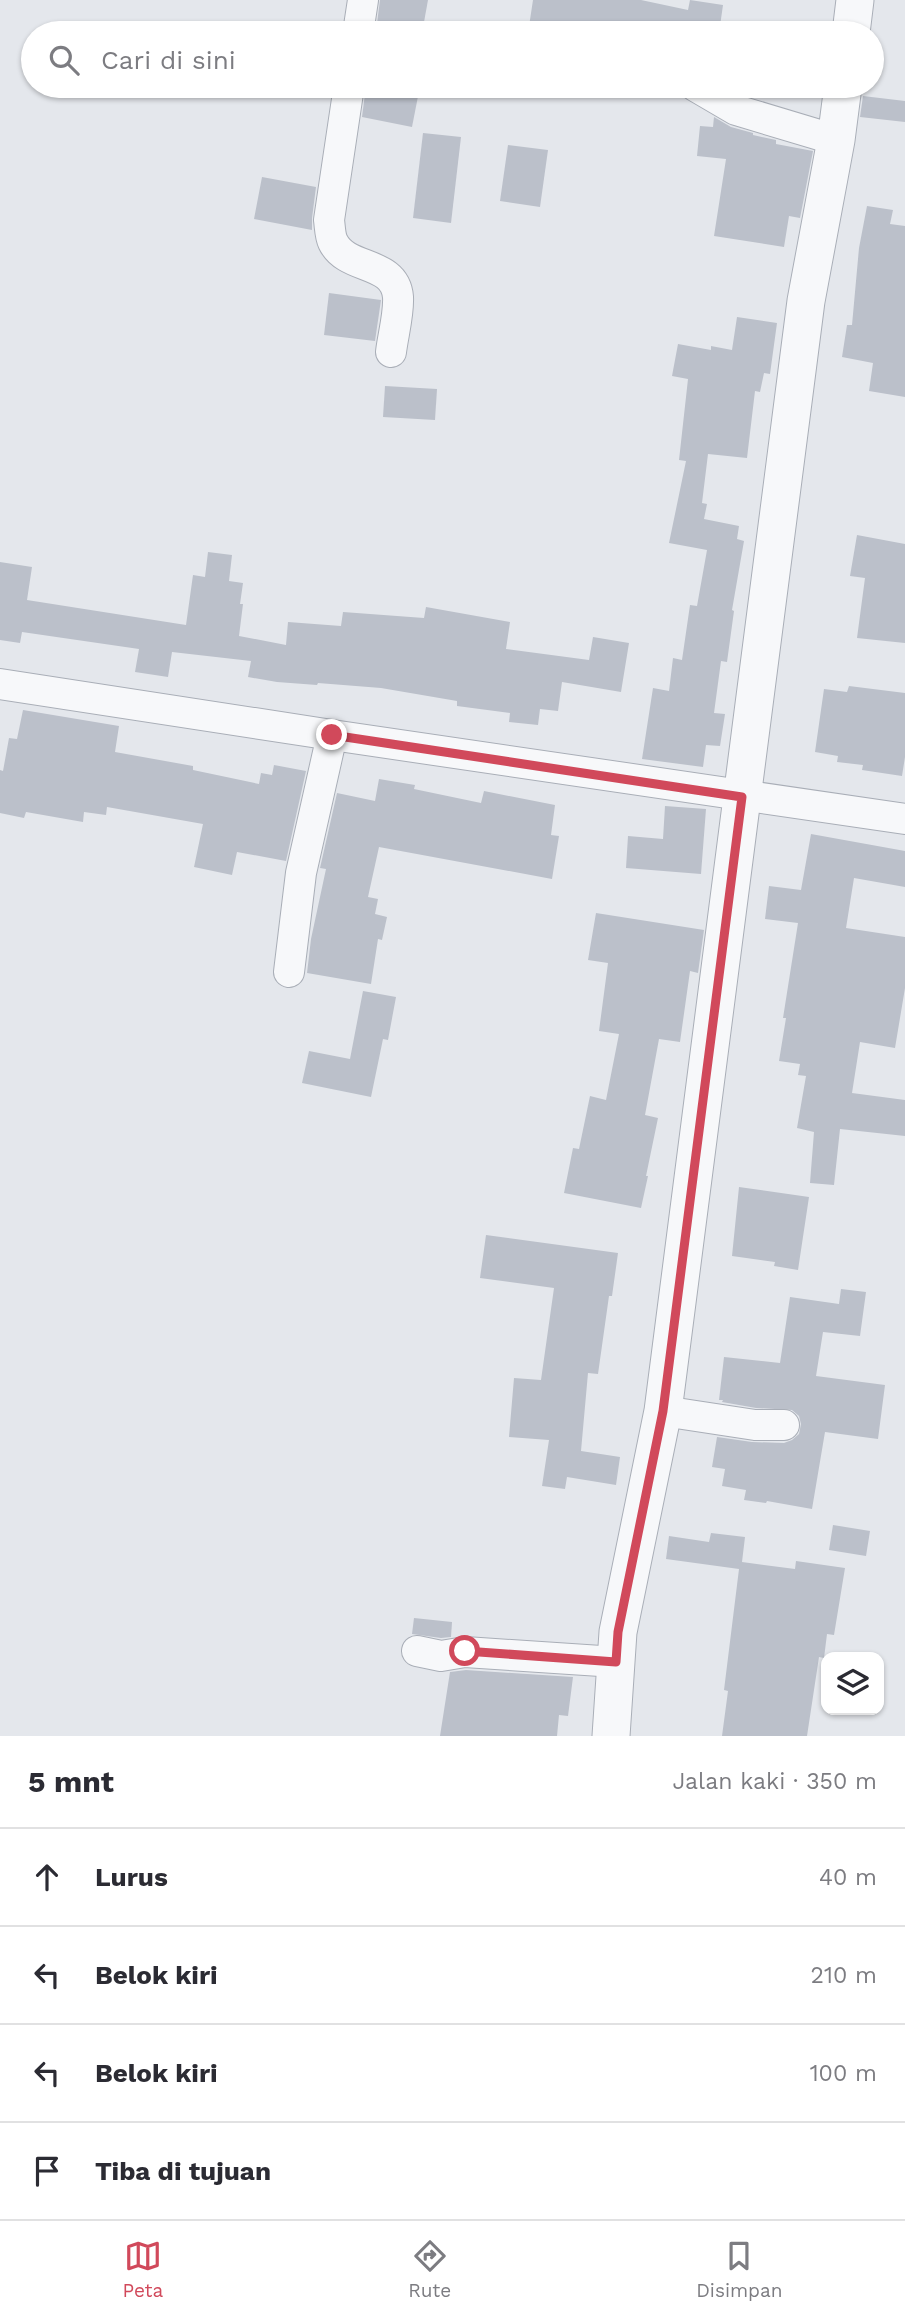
<!DOCTYPE html>
<html lang="id">
<meta charset="utf-8">
<style>
body{margin:0;font-family:"Work Sans",sans-serif;background:#f2f2f3;color:#2b2b33}
.controls{position:absolute;right:21px;bottom:21px;display:grid;overflow:hidden;border-radius:14px;box-shadow:0 2px 5px #0004}
.controls button{width:63px;height:63px;display:grid;place-items:center;padding:0;border:0;border-bottom:2px solid #e1e1e2;background:#fff;color:#2b2b33;font:35px sans-serif}
.stop{position:absolute;width:21px;height:21px;margin:-16px;border:5px solid #d1495b;border-radius:50%;background:#fff}
.stop.end{background:#d1495b;border-color:#fff;box-shadow:0 2px 7px #0008}
.list{margin:0;padding:0;list-style:none}
h2{display:flex;justify-content:space-between;align-items:center;height:91px;margin:0;padding:0 28px;font-size:30px}
h2 small{font-size:23px;font-weight:400;color:#7c7c81}
.list li{display:grid;grid-template-columns:46px 1fr auto;gap:21px;align-items:center;box-sizing:border-box;height:98px;padding:0 28px;border-top:2px solid #e1e1e2}
.list b{display:block;font-size:26px;white-space:nowrap}
.list em{font-size:23px;font-style:normal;color:#7c7c81}
.icon{flex:none;width:38px;height:38px;fill:none;stroke:currentColor;stroke-width:2;stroke-linecap:round;stroke-linejoin:round}
.map{position:relative;flex:none;width:905px;height:1736px;overflow:hidden}
.search{position:absolute;background:#fff;box-shadow:0 2px 5px #0004;left:21px;right:21px;top:21px;height:77px;display:flex;align-items:center;gap:18px;box-sizing:border-box;padding:0 24px;border-radius:38px;color:#7c7c81;font-size:26px}
.sheet{height:483px;background:#fff}
nav{display:flex;justify-content:space-around;align-items:center;box-sizing:border-box;height:98px;border-top:2px solid #e1e1e2;background:#fff;font-size:19px;color:#7c7c81}
nav a{display:grid;justify-items:center;gap:4px}
nav .on{color:#d1495b}
.map>svg:first-child{display:block}
.building{fill:#bbc0ca}
.lines{fill:none;stroke-linecap:round;stroke-linejoin:round}
.minor-casing{stroke:#a9aeb7;stroke-width:32}
.tertiary-casing{stroke:#a9aeb7;stroke-width:39}
.minor{stroke:#f7f8fa;stroke-width:30}
.tertiary{stroke:#f7f8fa;stroke-width:37}
.route{stroke:#d1495b;stroke-width:9}
</style>
<div class="map">
<svg width="905" height="1736" viewBox="0 0 905 1736">
<rect width="100%" height="100%" fill="#e4e7ec"/>
<g class="building">
<path d="M 380,0 L 428,0 L 422,33 L 376,31 Z"/>
<path d="M 533,0 L 641,0 L 688,10 L 690,0 L 723,5 L 719,33 L 528,33 Z"/>
<path d="M 366,86 L 420,86 L 412,127 L 362,117 Z"/>
<path d="M 863,96 L 905,101 L 905,122 L 860,117 Z"/>
<path d="M 714,117 L 731,127 L 753,133 L 753,135 L 776,140 L 776,144 L 813,151 L 800,218 L 789,216 L 784,247 L 714,236 L 726,159 L 697,156 L 700,126 L 713,127 Z"/>
<path d="M 423,133 L 461,137 L 451,223 L 413,218 Z"/>
<path d="M 508,145 L 548,150 L 540,207 L 500,201 Z"/>
<path d="M 262,177 L 316,187 L 312,218 L 312,230 L 254,219 Z"/>
<path d="M 867,206 L 893,210 L 890,224 L 905,226 L 905,397 L 869,391 L 873,363 L 842,357 L 847,325 L 852,325 L 859,248 Z"/>
<path d="M 329,293 L 381,300 L 375,341 L 324,335 Z"/>
<path d="M 737,317 L 777,323 L 770,374 L 764,373 L 760,392 L 755,391 L 747,458 L 708,454 L 702,503 L 707,504 L 704,519 L 739,526 L 737,539 L 744,541 L 732,610 L 734,611 L 727,662 L 721,661 L 714,713 L 725,714 L 720,746 L 706,745 L 703,767 L 642,759 L 653,688 L 669,691 L 673,658 L 682,660 L 690,605 L 697,606 L 707,550 L 669,543 L 686,461 L 679,460 L 688,379 L 672,376 L 678,344 L 711,350 L 711,346 L 732,350 Z"/>
<path d="M 385,386 L 437,389 L 435,420 L 383,417 Z"/>
<path d="M 857,535 L 905,544 L 905,643 L 857,638 L 865,578 L 850,576 Z"/>
<path d="M 208,552 L 232,555 L 229,581 L 243,583 L 240,604 L 243,604 L 239,636 L 286,645 L 288,622 L 341,626 L 343,612 L 424,618 L 426,607 L 510,622 L 506,649 L 589,660 L 593,637 L 629,643 L 621,692 L 562,682 L 558,711 L 540,709 L 538,725 L 509,722 L 510,713 L 457,706 L 457,701 L 381,688 L 318,683 L 317,685 L 277,682 L 248,677 L 251,661 L 172,652 L 168,677 L 135,672 L 139,649 L 22,632 L 20,643 L 0,640 L 0,562 L 32,567 L 27,600 L 186,625 L 193,575 L 205,577 Z"/>
<path d="M 849,686 L 905,693 L 905,757 L 902,776 L 862,770 L 863,765 L 837,762 L 838,756 L 815,752 L 824,689 L 847,692 Z"/>
<path d="M 23,710 L 119,726 L 115,752 L 193,766 L 193,770 L 259,784 L 261,773 L 272,775 L 274,765 L 306,771 L 286,861 L 237,852 L 232,875 L 194,867 L 203,824 L 107,807 L 106,815 L 84,812 L 83,822 L 26,812 L 24,818 L 0,813 L 0,770 L 3,771 L 9,738 L 17,739 Z"/>
<path d="M 379,779 L 415,785 L 414,789 L 481,803 L 484,791 L 555,805 L 551,835 L 559,836 L 552,879 L 379,847 L 368,897 L 378,899 L 375,914 L 387,917 L 382,940 L 378,939 L 371,984 L 307,973 L 311,939 L 326,869 L 320,868 L 337,793 L 375,801 Z"/>
<path d="M 665,806 L 706,809 L 701,874 L 626,868 L 628,836 L 663,839 Z"/>
<path d="M 811,834 L 905,851 L 905,887 L 854,878 L 846,928 L 905,937 L 905,988 L 895,1048 L 860,1042 L 852,1093 L 905,1100 L 905,1136 L 840,1129 L 834,1185 L 810,1183 L 814,1132 L 797,1128 L 806,1076 L 798,1075 L 800,1064 L 779,1061 L 786,1018 L 783,1018 L 798,923 L 765,919 L 769,886 L 801,890 Z"/>
<path d="M 596,913 L 704,930 L 698,973 L 690,971 L 680,1042 L 659,1039 L 645,1115 L 658,1118 L 646,1176 L 648,1176 L 641,1208 L 564,1193 L 573,1148 L 579,1149 L 590,1096 L 606,1100 L 619,1034 L 599,1031 L 608,963 L 588,960 Z"/>
<path d="M 363,991 L 396,997 L 388,1040 L 383,1039 L 371,1097 L 302,1083 L 309,1051 L 350,1059 Z"/>
<path d="M 739,1187 L 809,1197 L 798,1270 L 774,1266 L 775,1262 L 732,1256 Z"/>
<path d="M 486,1235 L 618,1253 L 612,1296 L 609,1296 L 598,1374 L 588,1373 L 581,1451 L 620,1457 L 616,1485 L 567,1477 L 565,1489 L 542,1486 L 549,1440 L 509,1437 L 514,1378 L 541,1380 L 554,1288 L 480,1278 Z"/>
<path d="M 841,1289 L 866,1292 L 860,1336 L 823,1332 L 816,1376 L 885,1385 L 878,1439 L 825,1432 L 812,1509 L 767,1501 L 766,1503 L 744,1500 L 746,1490 L 722,1486 L 725,1469 L 712,1467 L 717,1437 L 752,1442 L 784,1443 L 792,1440 L 799,1434 L 801,1424 L 799,1416 L 792,1410 L 756,1408 L 722,1402 L 723,1400 L 719,1400 L 724,1357 L 780,1363 L 790,1297 L 839,1304 Z"/>
<path d="M 833,1525 L 870,1531 L 866,1556 L 829,1550 Z"/>
<path d="M 711,1533 L 745,1537 L 742,1562 L 795,1569 L 796,1561 L 845,1568 L 834,1635 L 827,1634 L 824,1658 L 819,1657 L 807,1736 L 722,1736 L 728,1691 L 724,1690 L 739,1569 L 666,1559 L 669,1536 L 709,1542 Z"/>
<path d="M 414,1618 L 452,1622 L 451,1637 L 441,1638 L 412,1634 Z"/>
<path d="M 466,1670 L 573,1677 L 568,1716 L 559,1715 L 557,1736 L 440,1736 L 450,1672 Z"/>
</g>
<g class="lines">
<defs>
<g id="minor">
<path d="M 358,33 L 363,0"/>
<path d="M 349,86 L 329,220 C 330,227 330,236 333,242 C 347,271 395,260 398,297 C 399,314 393,335 391,352"/>
<path d="M 695,86 L 736,110 L 836,140"/>
<path d="M 0,684 L 332,735 L 905,819"/>
<path d="M 289,972 L 301,873 L 332,735"/>
<path d="M 663,1411 L 755,1425 L 784,1425"/>
<path d="M 417,1651 L 441,1656 L 465,1652 L 616,1662"/>
</g>
<g id="tertiary">
<path d="M 851,33 L 855,0"/>
<path d="M 611,1736 L 618,1632 L 663,1411 L 806,301 L 836,140 L 843,86"/>
</g>
</defs>
<use href="#minor" class="minor-casing"/>
<use href="#tertiary" class="tertiary-casing"/>
<use href="#minor" class="minor"/>
<use href="#tertiary" class="tertiary"/>
</g>
<g class="lines">
<path class="route" d="M 332,735 L 742,797 L 663,1411 L 618,1632 L 616,1662 L 465,1651"/>
</g>
</svg>
<div class="controls">
<button><svg class="icon" aria-label="layers" viewBox="0 0 24 24"><path d="M12 4l9 5-9 5-9-5zM3 14l9 5 9-5"/></svg></button>
</div>
<div class="stop" style="left:465px;top:1651px"></div>
<div class="stop end" style="left:332px;top:735px"></div>
<div class="search"><svg class="icon" aria-label="search" viewBox="0 0 24 24"><circle cx="10" cy="10" r="6"/><path d="M15 15l6 6"/></svg>Cari di sini</div>
</div>
<section class="sheet">
<h2>5 mnt<small>Jalan kaki · 350 m</small></h2>
<ul class="list">
<li><svg class="icon" aria-label="ahead" viewBox="0 0 24 24"><path d="M12 20V5M6 11l6-6 6 6"/></svg><div><b>Lurus</b></div><em>40 m</em></li>
<li><svg class="icon" aria-label="left" viewBox="0 0 24 24"><path d="M17 20v-9H6M10 6l-5 5 5 5"/></svg><div><b>Belok kiri</b></div><em>210 m</em></li>
<li><svg class="icon" aria-label="left" viewBox="0 0 24 24"><path d="M17 20v-9H6M10 6l-5 5 5 5"/></svg><div><b>Belok kiri</b></div><em>100 m</em></li>
<li><svg class="icon" aria-label="arrive" viewBox="0 0 24 24"><path d="M6 21V4h12l-3 4 3 4H6"/></svg><div><b>Tiba di tujuan</b></div></li>
</ul>
</section>
<nav>
<a class="on"><svg class="icon" aria-label="map" viewBox="0 0 24 24"><path d="M3 6l6-2 6 2 6-2v14l-6 2-6-2-6 2zM9 4v14M15 6v14"/></svg>Peta</a>
<a><svg class="icon" aria-label="directions" viewBox="0 0 24 24"><path d="M12 3l9 9-9 9-9-9zM9 14v-3h6M13 9l2 2-2 2"/></svg>Rute</a>
<a><svg class="icon" aria-label="saved" viewBox="0 0 24 24"><path d="M7 4h10v16l-5-4-5 4z"/></svg>Disimpan</a>
</nav>
